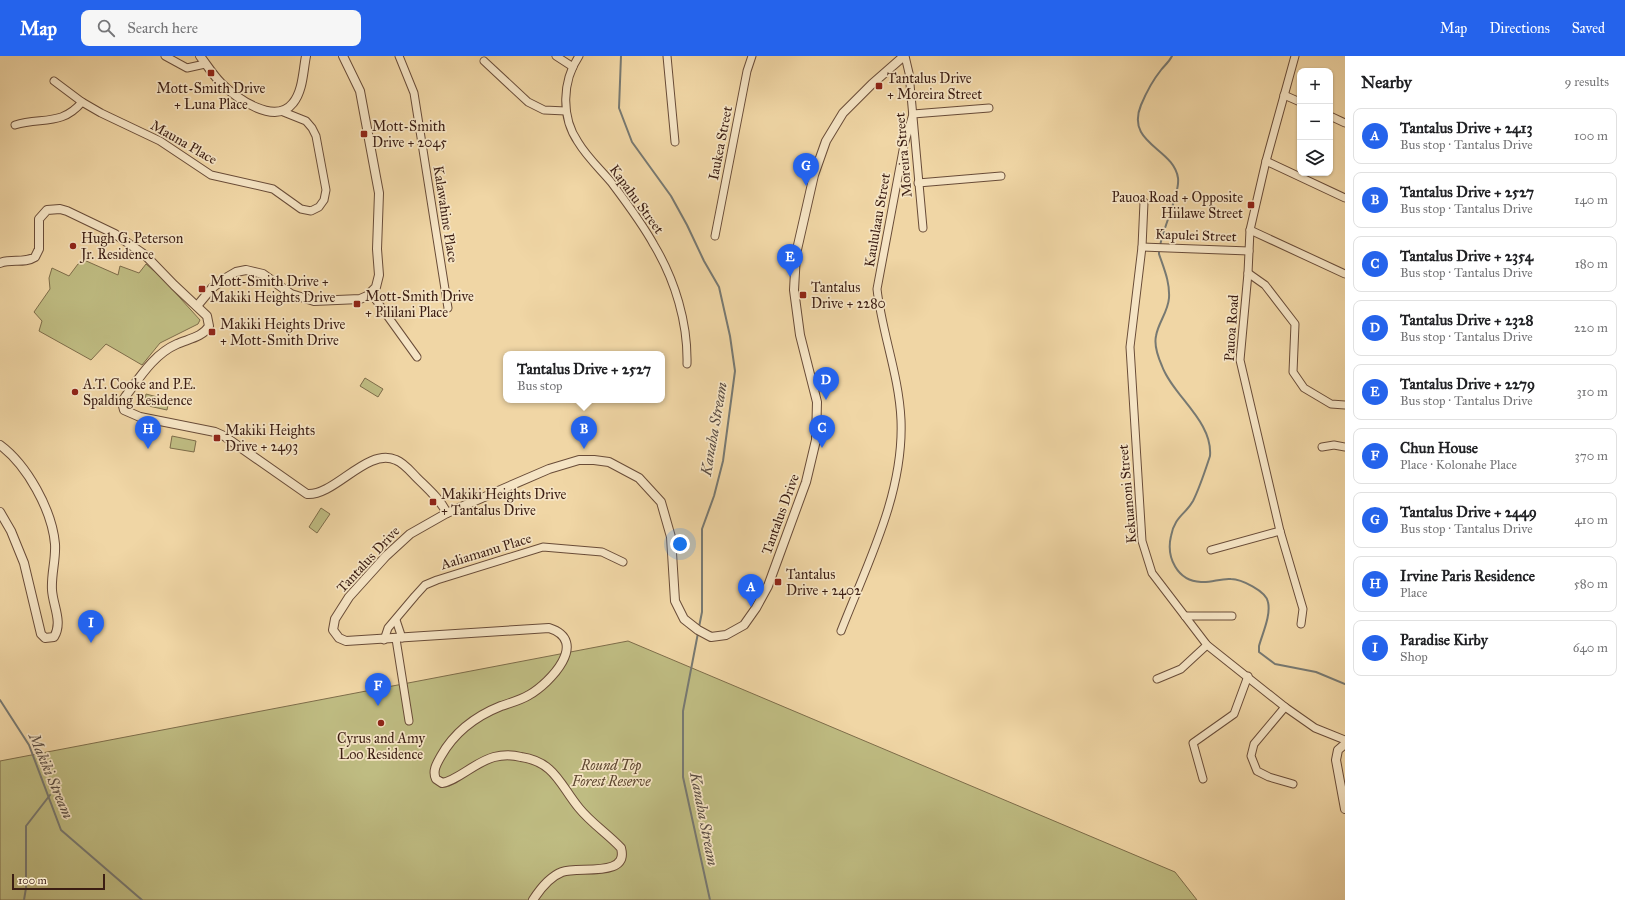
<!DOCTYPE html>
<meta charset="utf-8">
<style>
body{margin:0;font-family:"IM FELL Great Primer",serif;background:#f6f6f6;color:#202124}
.controls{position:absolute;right:12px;top:12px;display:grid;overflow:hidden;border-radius:8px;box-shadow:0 1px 3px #0004}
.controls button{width:36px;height:36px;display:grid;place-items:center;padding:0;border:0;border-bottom:1px solid #e0e0e0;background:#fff;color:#202124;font:20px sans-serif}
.scale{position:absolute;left:12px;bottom:10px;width:93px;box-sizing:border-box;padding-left:4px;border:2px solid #3c1e13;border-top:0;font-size:11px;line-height:14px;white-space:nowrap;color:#3c1e13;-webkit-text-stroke:3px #f5e4c4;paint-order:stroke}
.you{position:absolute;left:680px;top:488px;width:14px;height:14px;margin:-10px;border:3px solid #fff;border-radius:50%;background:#1a73e8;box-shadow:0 0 0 6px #1a73e833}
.badge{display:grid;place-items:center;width:26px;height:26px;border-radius:50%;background:#2563eb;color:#fff;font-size:13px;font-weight:700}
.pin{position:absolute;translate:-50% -33px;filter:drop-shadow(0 1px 2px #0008)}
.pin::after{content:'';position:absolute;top:21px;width:14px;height:12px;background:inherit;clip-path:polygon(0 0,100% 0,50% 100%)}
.popup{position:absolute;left:503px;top:295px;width:162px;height:52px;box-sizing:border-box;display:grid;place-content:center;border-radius:8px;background:#fff;filter:drop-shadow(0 1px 3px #0005);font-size:13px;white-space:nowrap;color:#757577}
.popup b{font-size:15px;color:#202124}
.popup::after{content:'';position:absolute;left:50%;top:100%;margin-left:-8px;border:8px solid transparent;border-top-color:#fff}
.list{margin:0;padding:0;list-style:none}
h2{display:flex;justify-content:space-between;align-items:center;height:52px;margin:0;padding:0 16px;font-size:17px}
h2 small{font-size:13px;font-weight:400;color:#757577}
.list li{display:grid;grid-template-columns:26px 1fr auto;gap:12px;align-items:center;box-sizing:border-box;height:56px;margin:0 8px 8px;padding:0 8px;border:1px solid #e0e0e0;border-radius:8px}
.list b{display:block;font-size:15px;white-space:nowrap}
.list p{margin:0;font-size:13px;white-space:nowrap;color:#757577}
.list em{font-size:13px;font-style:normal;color:#757577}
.icon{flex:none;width:22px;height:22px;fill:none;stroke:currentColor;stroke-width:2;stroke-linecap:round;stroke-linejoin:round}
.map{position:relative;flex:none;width:1345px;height:844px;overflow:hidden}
header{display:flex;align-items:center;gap:24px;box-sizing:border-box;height:56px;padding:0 20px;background:#2563eb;color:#fff}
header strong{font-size:19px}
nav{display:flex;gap:22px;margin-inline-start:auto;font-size:14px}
.search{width:280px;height:36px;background:#f6f6f6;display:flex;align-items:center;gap:10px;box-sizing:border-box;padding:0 14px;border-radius:8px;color:#757577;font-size:15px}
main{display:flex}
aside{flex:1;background:#fff}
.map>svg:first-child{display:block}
.green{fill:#bfbc82;stroke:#7e6d4a}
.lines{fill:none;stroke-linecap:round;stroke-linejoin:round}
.stream{stroke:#777972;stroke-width:2}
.minor-casing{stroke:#694c38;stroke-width:9}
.tertiary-casing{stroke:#694c38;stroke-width:10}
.minor{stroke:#f5e4c4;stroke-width:7}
.tertiary{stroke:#f5e4c4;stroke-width:8}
.poi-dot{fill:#8f2418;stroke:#f5e4c4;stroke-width:1.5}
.labels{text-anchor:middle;stroke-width:3.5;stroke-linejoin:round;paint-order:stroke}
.poi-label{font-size:14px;fill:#3c1e13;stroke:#f5e4c4;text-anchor:start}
.street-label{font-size:14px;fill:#3c1e13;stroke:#f5e4c4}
.park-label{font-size:14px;font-style:italic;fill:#5d462f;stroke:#f5e4c4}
.water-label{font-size:15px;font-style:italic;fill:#594c43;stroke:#f5e4c4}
</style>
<header>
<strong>Map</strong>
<div class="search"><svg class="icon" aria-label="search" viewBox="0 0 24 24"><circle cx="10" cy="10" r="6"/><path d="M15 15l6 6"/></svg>Search here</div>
<nav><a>Map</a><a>Directions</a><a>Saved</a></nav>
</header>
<main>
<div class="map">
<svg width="1345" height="844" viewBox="0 0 1345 844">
<rect width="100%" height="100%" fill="#f0d6a5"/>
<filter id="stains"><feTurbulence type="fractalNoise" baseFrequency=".005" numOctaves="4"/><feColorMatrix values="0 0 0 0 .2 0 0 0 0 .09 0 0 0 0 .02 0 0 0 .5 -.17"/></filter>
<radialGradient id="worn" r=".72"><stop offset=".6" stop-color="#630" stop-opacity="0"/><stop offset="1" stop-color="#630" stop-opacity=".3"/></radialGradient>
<g class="green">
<path d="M 84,204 L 118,219 L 120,210 L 139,217 L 146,208 L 162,222 L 200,264 L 198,268 L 160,287 L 142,309 L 106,288 L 91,304 L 39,275 L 42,265 L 34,256 L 50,233 L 49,222 L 52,212 L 69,220 L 78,208 Z"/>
<path d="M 365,322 L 383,333 L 378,341 L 360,330 Z"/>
<path d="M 146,338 L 169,344 L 167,354 L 144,349 Z"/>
<path d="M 172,380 L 196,385 L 194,396 L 170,392 Z"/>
<path d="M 321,452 L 330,458 L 317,477 L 309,471 Z"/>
<path d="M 628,585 L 1175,816 L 1197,844 L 0,844 L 0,705 Z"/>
</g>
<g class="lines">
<g class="stream">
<path d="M 621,0 L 619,52 L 632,86 L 671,140 L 687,169 L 704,205 L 719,231 L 730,280 L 735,315 L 723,405 L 714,440 L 702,473 L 702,556 L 699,571"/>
<path d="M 1160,190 C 1163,172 1180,137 1178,122 C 1174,92 1125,88 1141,49 C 1146,37 1153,24 1161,14 C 1165,9 1169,6 1172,0"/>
<path d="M 1159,194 L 1159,198 C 1164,213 1170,226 1169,242 C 1168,256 1158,267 1156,280 C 1154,289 1158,301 1162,310 C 1173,340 1213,365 1210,400 C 1205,415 1200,431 1193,445 C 1185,459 1175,460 1171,480 C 1166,501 1177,525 1201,526 C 1211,527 1221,522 1231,523 C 1241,523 1266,535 1268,546 C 1271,559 1263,576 1259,590 L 1259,596 L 1275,608 L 1316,616 L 1345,628"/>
<path d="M 698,577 L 683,655 L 683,721 L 710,844"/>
<path d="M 0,644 L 29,689 L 61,774 L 142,844"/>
<path d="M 24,844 L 26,832 L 26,770 L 50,739"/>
</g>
<defs>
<g id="minor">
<path d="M 165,0 L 187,12 L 205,8"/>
<path d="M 399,0 L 414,37 L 448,252"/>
<path d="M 556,0 L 573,11"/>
<path d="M 579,0 C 562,25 561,61 578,86 C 587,101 600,113 611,126 C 626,146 642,167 654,189 C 675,224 688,267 687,308"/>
<path d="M 667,0 L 675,86"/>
<path d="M 905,0 L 909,17 L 923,172"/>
<path d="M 1295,0 L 1266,105 L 1250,174 L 1248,217 L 1240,304 L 1280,475 L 1303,553 L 1301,568"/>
<path d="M 484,5 L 528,46 L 544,54 L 566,55"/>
<path d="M 54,25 L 82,46 L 101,57 L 160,85 L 211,119 L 273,133 L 301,153 L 311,155 L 319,151 L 324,144 L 326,134 L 316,80 L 312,72 L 306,65 L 281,55"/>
<path d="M 1284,39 L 1300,46"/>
<path d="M 1330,60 L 1345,67"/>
<path d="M 15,69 C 42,61 62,70 82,46"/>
<path d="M 1266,105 L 1345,142"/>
<path d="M 918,127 L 1001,120"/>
<path d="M 1144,146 L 1142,191 L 1130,291 L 1142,485 L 1152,517 L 1207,589 L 1285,651 L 1315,672 L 1345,684"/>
<path d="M 1250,174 L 1345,218"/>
<path d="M 715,180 L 747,15 L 752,0"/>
<path d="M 1142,191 L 1249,195"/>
<path d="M 1248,217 L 1265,229 L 1295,268 L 1293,316 L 1304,332 L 1331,348 L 1345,349"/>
<path d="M 371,237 L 417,301"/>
<path d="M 1322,391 L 1334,389 L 1345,391"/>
<path d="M 1211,494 L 1280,475"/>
<path d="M 1185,560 L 1232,560"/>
<path d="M 396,564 L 402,582"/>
<path d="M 841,575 C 867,508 904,438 901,364 C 899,319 882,277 877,233 L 904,89 L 913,58 L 989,52"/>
<path d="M 396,583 L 409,665"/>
<path d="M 384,584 L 388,572 L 415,540 L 425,529 L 437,524 L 543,491 L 602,496 L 623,506"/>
<path d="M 1157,623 L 1181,613 L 1207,589"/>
<path d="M 1285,651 L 1254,688 L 1251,700 L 1257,715 L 1269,721 L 1293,728"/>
<path d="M 1203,723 L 1193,687 L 1234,658 L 1248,620"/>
</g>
<g id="tertiary">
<path d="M 200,0 C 207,9 213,19 221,27 C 236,42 275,70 293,47 C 303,35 303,15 306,0"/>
<path d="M 0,207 C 12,202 24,208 35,201 L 39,193 L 39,163 L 47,154 L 60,153 L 67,155 L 115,178 L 145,199 L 174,229 L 207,260 L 209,270 C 203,281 188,283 177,288 C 154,298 140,321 125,341 L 122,346 L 124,354 L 140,361 L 215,376 L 224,380 L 307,438 C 335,440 367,391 396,404 C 404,407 411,416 417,422 C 428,433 440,443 447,457"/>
<path d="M 197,250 L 212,232 L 224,223 L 236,216 L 246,214 L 263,218 L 291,238 L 314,245 L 360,243 L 367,240 L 376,231 L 379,219 L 377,193 L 379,137 L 360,35 L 343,0"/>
<path d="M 0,389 C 27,409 52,454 55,488 C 56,504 51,518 52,534 C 53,550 63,566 54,581 L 45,582 L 41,578 L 24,507 L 11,475 L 0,456"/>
<path d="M 1345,688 L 1338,694 L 1336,704 L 1345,753"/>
<path d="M 533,844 C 540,833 549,821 562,816 C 579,810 629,822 621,792 C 608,778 591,767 579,752 C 560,729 555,706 521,701 C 513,699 502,699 494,701 C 475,706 457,725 442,727 L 436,723 C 432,715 437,707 441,700 C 454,677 476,660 501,650 C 510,647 521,644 529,639 C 550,627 590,585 549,572 L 346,585 L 339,582 L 333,574 L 335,563 L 349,541 L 386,500 L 410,478 L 447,457 L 549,413 L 579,404 L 594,404 L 609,406 L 639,422 L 661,446 L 671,481 L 675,545 L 684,563 L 698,574 L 711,581 L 726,579 L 744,569 L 756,552 L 768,530 L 806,426 L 816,384 L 817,346 L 800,279 L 794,234 L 796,198 L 814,119 L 826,85 L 843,57 L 872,28 L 904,0"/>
</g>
</defs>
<use href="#minor" class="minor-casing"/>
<use href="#tertiary" class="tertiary-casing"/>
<use href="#minor" class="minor"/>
<use href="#tertiary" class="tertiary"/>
</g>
<g class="poi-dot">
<rect x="207" y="13" width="8" height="8" rx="2"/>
<rect x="875" y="26" width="8" height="8" rx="2"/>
<rect x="360" y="74" width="8" height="8" rx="2"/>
<rect x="1247" y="145" width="8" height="8" rx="2"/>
<circle cx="73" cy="190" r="4"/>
<rect x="198" y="229" width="8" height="8" rx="2"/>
<rect x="799" y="235" width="8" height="8" rx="2"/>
<rect x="353" y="244" width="8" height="8" rx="2"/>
<rect x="208" y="272" width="8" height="8" rx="2"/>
<circle cx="75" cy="336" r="4"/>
<rect x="213" y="378" width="8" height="8" rx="2"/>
<rect x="429" y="442" width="8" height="8" rx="2"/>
<rect x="774" y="522" width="8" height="8" rx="2"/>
<circle cx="381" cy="667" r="4"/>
</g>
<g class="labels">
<g class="poi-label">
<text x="887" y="27">Tantalus Drive<tspan x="887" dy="16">+ Moreira Street</tspan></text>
<text x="211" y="37" text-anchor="middle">Mott-Smith Drive<tspan x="211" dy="16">+ Luna Place</tspan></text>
<text x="372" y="75">Mott-Smith<tspan x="372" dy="16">Drive + 2045</tspan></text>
<text x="1243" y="146" text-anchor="end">Pauoa Road + Opposite<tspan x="1243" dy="16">Hiilawe Street</tspan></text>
<text x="81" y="187">Hugh G. Peterson<tspan x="81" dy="16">Jr. Residence</tspan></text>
<text x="210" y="230">Mott-Smith Drive +<tspan x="210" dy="16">Makiki Heights Drive</tspan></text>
<text x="811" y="236">Tantalus<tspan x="811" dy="16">Drive + 2280</tspan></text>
<text x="365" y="245">Mott-Smith Drive<tspan x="365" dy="16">+ Pililani Place</tspan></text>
<text x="220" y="273">Makiki Heights Drive<tspan x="220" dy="16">+ Mott-Smith Drive</tspan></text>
<text x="83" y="333">A.T. Cooke and P.E.<tspan x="83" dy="16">Spalding Residence</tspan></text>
<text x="225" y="379">Makiki Heights<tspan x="225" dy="16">Drive + 2493</tspan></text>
<text x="441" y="443">Makiki Heights Drive<tspan x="441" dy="16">+ Tantalus Drive</tspan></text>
<text x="786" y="523">Tantalus<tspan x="786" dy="16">Drive + 2402</tspan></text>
<text x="381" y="687" text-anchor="middle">Cyrus and Amy<tspan x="381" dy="16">Loo Residence</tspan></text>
</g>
<g class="street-label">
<text transform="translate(184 86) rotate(30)" y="5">Mauna Place</text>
<text transform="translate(720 87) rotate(-79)" y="5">Iaukea Street</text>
<text transform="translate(903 99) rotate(-95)" y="5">Moreira Street</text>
<text transform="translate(637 143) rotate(54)" y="5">Kapahu Street</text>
<text transform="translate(446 158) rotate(81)" y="5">Kalawahine Place</text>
<text transform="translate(877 164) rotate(-80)" y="5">Kaululaau Street</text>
<text transform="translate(1196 179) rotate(2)" y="5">Kapulei Street</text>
<text transform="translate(1231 272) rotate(-86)" y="5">Pauoa Road</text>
<text transform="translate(1127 438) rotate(-95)" y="5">Kekuanoni Street</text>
<text transform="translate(780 458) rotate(-70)" y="5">Tantalus Drive</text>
<text transform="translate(486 495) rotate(-17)" y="5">Aaliamanu Place</text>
<text transform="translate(368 503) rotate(-47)" y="5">Tantalus Drive</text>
</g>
<g class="park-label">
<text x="611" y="714">Round Top<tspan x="611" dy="16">Forest Reserve</tspan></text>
</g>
<g class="water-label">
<text transform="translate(714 373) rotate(-80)" y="5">Kanaha Stream</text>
<text transform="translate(51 720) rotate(67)" y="5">Makiki Stream</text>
<text transform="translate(704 763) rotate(79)" y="5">Kanaha Stream</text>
</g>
</g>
<rect width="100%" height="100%" filter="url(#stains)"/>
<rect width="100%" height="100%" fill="url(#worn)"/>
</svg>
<div class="controls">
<button>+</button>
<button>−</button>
<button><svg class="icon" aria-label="layers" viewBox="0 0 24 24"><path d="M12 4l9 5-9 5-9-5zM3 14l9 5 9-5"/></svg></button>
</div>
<div class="scale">100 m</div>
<div class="you"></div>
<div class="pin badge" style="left:751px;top:551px">A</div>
<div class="pin badge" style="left:584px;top:393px">B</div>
<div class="popup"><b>Tantalus Drive + 2527</b>Bus stop</div>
<div class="pin badge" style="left:822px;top:392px">C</div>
<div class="pin badge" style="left:826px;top:344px">D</div>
<div class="pin badge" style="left:790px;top:221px">E</div>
<div class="pin badge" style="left:378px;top:650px">F</div>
<div class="pin badge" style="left:806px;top:130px">G</div>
<div class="pin badge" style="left:148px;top:393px">H</div>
<div class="pin badge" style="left:91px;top:587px">I</div>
</div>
<aside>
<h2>Nearby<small>9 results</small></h2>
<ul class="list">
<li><span class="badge">A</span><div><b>Tantalus Drive + 2413</b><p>Bus stop · Tantalus Drive</p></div><em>100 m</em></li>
<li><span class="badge">B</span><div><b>Tantalus Drive + 2527</b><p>Bus stop · Tantalus Drive</p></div><em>140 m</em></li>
<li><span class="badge">C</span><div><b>Tantalus Drive + 2354</b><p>Bus stop · Tantalus Drive</p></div><em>180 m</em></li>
<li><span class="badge">D</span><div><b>Tantalus Drive + 2328</b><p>Bus stop · Tantalus Drive</p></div><em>220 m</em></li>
<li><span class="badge">E</span><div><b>Tantalus Drive + 2279</b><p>Bus stop · Tantalus Drive</p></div><em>310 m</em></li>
<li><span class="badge">F</span><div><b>Chun House</b><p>Place · Kolonahe Place</p></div><em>370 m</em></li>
<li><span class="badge">G</span><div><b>Tantalus Drive + 2449</b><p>Bus stop · Tantalus Drive</p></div><em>410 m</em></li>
<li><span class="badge">H</span><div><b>Irvine Paris Residence</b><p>Place</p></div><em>580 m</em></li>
<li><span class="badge">I</span><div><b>Paradise Kirby</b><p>Shop</p></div><em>640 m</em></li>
</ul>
</aside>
</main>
